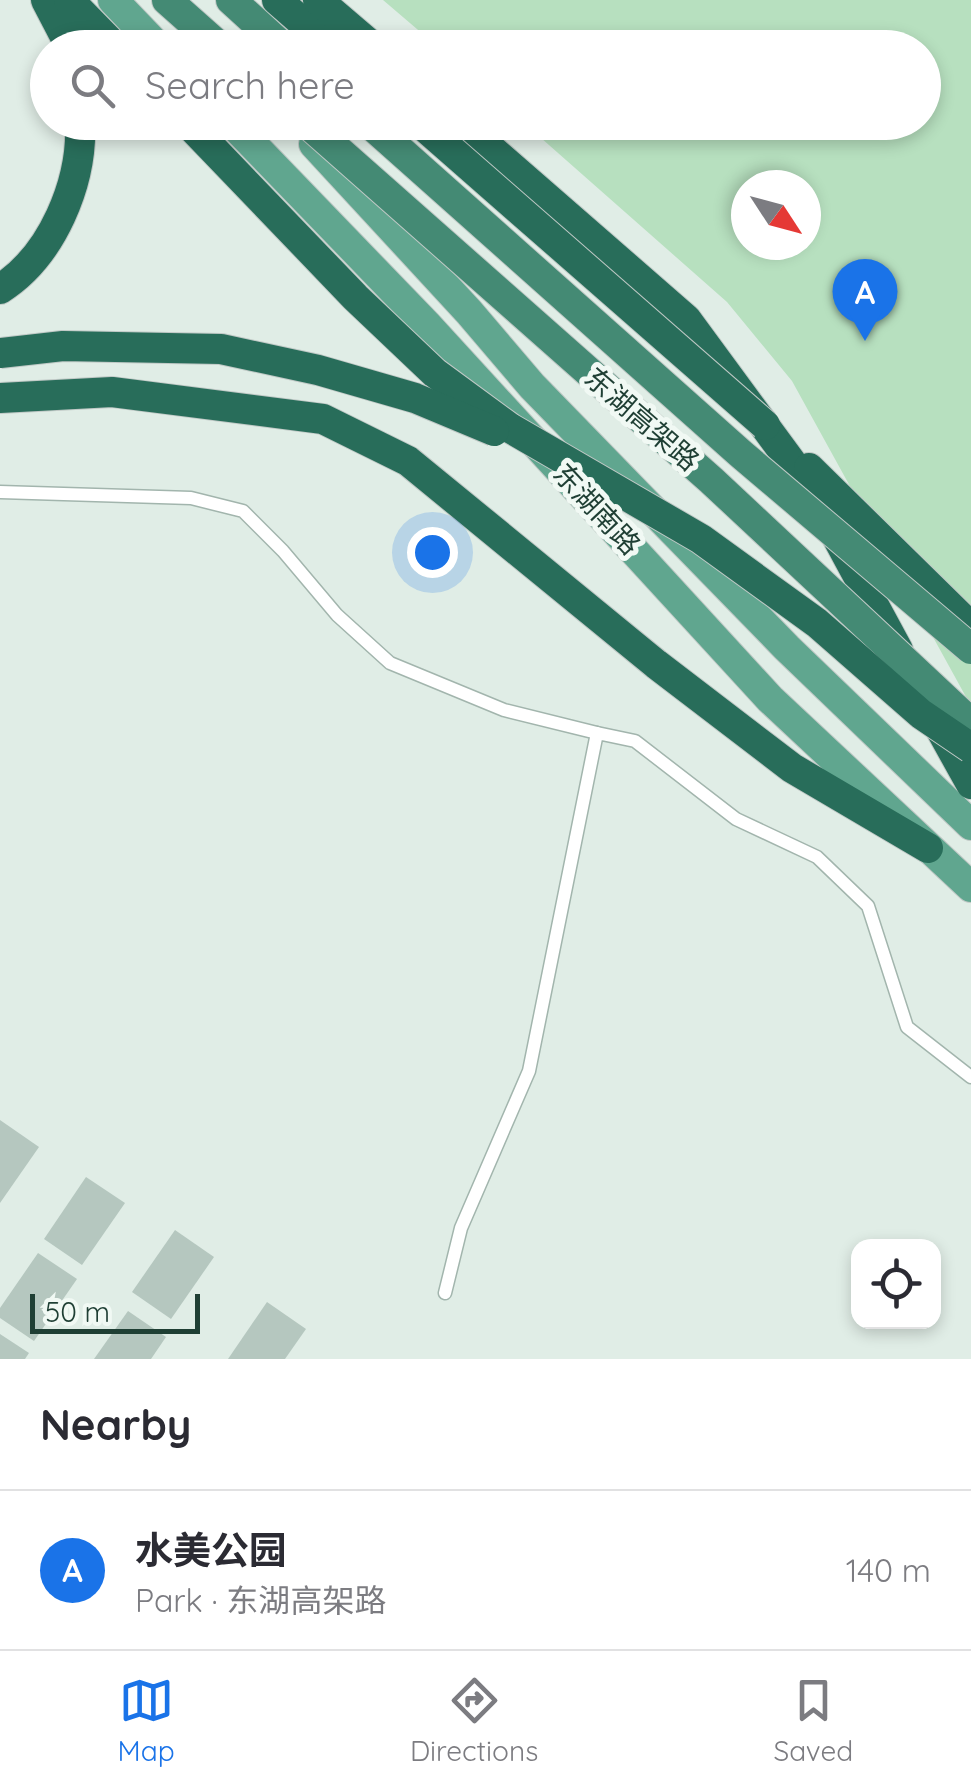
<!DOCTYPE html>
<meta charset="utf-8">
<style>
body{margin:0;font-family:Quicksand,"Noto Sans SC",sans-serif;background:#f2f2f3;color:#2b2b33}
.controls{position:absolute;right:30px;bottom:30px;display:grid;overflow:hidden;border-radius:20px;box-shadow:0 5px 15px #0003}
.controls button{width:90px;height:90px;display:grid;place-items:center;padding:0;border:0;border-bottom:2px solid #e1e1e2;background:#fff;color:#2b2b33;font:50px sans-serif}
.compass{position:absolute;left:731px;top:170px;width:90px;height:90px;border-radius:50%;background:#fff;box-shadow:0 5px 15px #0003;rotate:126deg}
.scale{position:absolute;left:30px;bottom:25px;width:170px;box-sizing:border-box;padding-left:10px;border:5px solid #1f3f34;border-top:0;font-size:28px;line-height:35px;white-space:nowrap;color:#1f3f34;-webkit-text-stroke:8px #f1f9f4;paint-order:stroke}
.you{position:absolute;left:432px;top:552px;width:35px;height:35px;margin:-25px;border:8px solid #fff;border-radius:50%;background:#1a73e8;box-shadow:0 0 0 15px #1a73e833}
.badge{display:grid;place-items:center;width:65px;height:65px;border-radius:50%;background:#1a73e8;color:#fff;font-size:32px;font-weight:700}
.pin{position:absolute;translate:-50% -82px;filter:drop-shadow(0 2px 5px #0008)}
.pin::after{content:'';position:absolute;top:52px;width:35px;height:30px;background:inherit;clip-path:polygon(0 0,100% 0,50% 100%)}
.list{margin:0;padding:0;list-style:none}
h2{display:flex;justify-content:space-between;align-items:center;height:130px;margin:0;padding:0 40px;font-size:42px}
h2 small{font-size:32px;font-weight:400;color:#7c7c81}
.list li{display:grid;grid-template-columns:65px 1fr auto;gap:30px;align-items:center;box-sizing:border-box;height:160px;padding:0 40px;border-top:2px solid #e1e1e2}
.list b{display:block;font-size:38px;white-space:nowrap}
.list p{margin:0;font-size:32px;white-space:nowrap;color:#7c7c81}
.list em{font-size:32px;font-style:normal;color:#7c7c81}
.icon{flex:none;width:55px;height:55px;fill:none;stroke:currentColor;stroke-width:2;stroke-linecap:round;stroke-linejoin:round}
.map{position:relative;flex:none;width:971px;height:1359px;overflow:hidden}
.search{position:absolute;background:#fff;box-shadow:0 5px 15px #0003;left:30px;right:30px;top:30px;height:110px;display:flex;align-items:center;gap:25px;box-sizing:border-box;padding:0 35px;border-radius:55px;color:#7c7c81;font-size:38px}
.sheet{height:290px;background:#fff}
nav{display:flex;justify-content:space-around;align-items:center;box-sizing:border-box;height:140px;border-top:2px solid #e1e1e2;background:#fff;font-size:28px;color:#7c7c81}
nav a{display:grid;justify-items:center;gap:5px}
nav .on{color:#1a73e8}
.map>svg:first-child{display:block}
.green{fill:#b7e0bf;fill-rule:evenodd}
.building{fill:#b5c7bf}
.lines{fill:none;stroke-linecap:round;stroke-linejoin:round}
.service-casing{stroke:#a2b5ad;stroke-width:15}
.primary-casing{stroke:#c0c9c6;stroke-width:32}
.trunk-casing{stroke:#c0c9c6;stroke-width:32}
.motorway-casing{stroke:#c0c9c6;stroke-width:32}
.service{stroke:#fff;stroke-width:12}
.primary{stroke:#60a68f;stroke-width:30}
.trunk{stroke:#448a74;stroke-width:30}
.motorway{stroke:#286d5a;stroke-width:30}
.trunk-bridge-casing{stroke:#c0c9c6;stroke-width:32;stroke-linecap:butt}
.motorway-bridge-casing{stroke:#c0c9c6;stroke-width:32;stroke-linecap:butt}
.trunk-bridge{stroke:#448a74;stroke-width:30}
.motorway-bridge{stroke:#286d5a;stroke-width:30}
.labels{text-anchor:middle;stroke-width:10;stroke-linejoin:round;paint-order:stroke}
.street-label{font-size:28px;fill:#1f3f34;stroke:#f1f9f4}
</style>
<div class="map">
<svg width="971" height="1359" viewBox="0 0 971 1359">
<rect width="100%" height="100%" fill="#e0ede6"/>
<path class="green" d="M 383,0 L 971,0 L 971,706 L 792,381 L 727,302 L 524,123 L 924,122 L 924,48 L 438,47 ZM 746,185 L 806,185 L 806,245 L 746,245 Z"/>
<g class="building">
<path d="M 0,1120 L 39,1147 L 0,1203 Z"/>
<path d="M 86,1177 L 125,1203 L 82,1265 L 44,1239 Z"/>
<path d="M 175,1230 L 214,1257 L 171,1319 L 132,1292 Z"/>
<path d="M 38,1253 L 77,1279 L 34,1341 L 0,1318 L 0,1308 Z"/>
<path d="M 267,1302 L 306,1329 L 285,1359 L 228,1359 Z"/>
<path d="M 128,1311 L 166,1337 L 151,1359 L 94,1359 Z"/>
<path d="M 0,1334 L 29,1353 L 25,1359 L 0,1359 Z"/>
</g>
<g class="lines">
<defs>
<g id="service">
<path d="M 0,492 L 191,498 L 243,511 L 283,551 L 337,615 L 390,663 L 504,710 L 597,733"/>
<path d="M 445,1293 L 461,1228 L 529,1071 L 597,733 L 635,741 L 736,819 L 817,857 L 868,906 L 907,1027 L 971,1077"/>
</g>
<g id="primary">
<path d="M 113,0 L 159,48"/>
<path d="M 231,122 L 426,324 L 770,699 L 971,887"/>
<path d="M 314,144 L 469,312 L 532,386 L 787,648 L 971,825"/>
</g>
<g id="trunk">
<path d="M 167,0 L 221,48"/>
<path d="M 231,0 L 284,48"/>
</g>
<g id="motorway">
<path d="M 46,0 L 71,48"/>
<path d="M 69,0 L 116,48"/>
<path d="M 277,0 L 332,48"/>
<path d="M 318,0 L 374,48"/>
<path d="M 460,122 L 686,319 L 811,489 L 898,650"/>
<path d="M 0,289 C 52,256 83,183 80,122"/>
<path d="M 0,398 L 112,392 L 323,419 L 408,461 L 656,664 L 792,768 L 928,848"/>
<path d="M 809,468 L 971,627"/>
<path d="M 936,721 L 971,784"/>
</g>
</defs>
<use href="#service" class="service-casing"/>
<use href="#primary" class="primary-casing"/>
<use href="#trunk" class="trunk-casing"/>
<use href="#motorway" class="motorway-casing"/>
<use href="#service" class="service"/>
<use href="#primary" class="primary"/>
<use href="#trunk" class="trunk"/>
<use href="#motorway" class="motorway"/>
<defs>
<g id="trunk-bridge">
<path d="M 306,122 L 711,480 L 971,723"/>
<path d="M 368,122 L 741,454 L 971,649"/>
</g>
<g id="motorway-bridge">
<path d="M 187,122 L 355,297 L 435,373 L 510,428 L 701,539 L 817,623 L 921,714 L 971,748"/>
<path d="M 419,122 L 765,425"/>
<path d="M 0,353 L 63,346 L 221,349 L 318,370 L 415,398 L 494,431"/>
</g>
</defs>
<use href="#trunk-bridge" class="trunk-bridge-casing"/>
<use href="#motorway-bridge" class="motorway-bridge-casing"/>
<use href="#trunk-bridge" class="trunk-bridge"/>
<use href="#motorway-bridge" class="motorway-bridge"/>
</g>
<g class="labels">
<g class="street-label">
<text transform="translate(642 419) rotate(41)" y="10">东湖高架路</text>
<text transform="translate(597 509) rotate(47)" y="10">东湖南路</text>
</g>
</g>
</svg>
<div class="controls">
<button><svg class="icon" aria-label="locate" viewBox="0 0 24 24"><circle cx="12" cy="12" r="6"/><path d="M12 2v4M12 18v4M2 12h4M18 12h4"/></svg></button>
</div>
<svg class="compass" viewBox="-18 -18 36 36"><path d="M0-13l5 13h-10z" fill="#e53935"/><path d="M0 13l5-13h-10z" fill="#7c7c81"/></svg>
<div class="scale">50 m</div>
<div class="you"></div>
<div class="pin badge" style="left:865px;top:341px">A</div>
<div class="search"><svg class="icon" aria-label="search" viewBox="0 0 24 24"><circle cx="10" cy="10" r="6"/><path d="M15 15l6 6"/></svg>Search here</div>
</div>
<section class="sheet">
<h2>Nearby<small></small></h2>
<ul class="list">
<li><span class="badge">A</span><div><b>水美公园</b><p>Park · 东湖高架路</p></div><em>140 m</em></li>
</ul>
</section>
<nav>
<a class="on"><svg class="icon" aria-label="map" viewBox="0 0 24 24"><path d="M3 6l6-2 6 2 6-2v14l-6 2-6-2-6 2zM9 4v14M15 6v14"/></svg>Map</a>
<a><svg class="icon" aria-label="directions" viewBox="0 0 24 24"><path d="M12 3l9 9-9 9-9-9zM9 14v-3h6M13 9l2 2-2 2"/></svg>Directions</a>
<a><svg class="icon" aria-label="saved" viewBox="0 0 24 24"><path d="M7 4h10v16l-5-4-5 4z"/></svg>Saved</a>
</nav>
